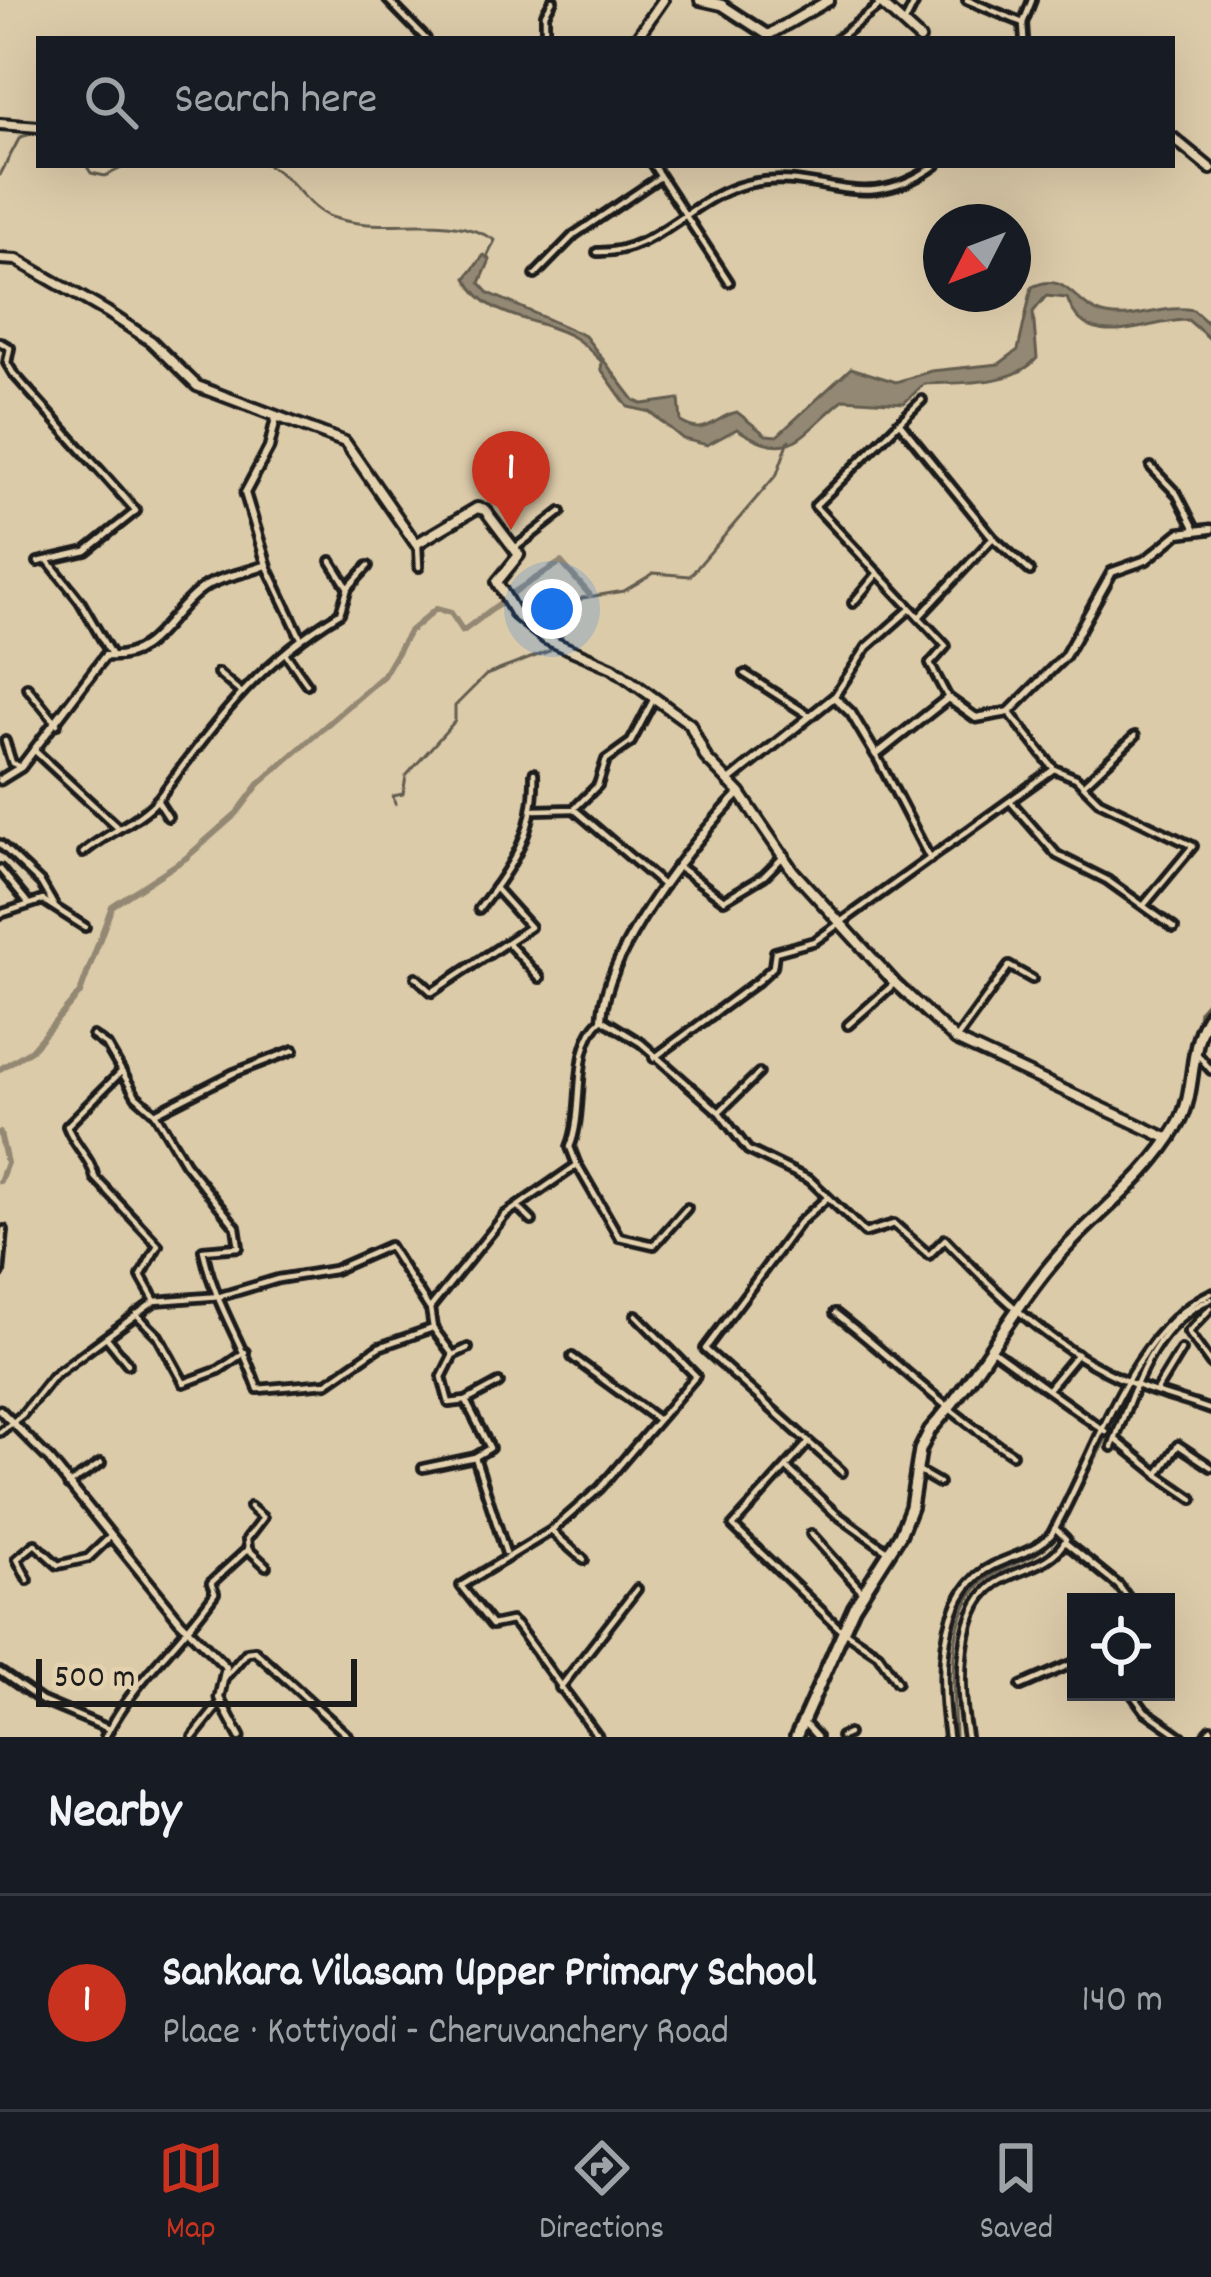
<!DOCTYPE html>
<meta charset="utf-8">
<style>
body{margin:0;font-family:Dekko,sans-serif;background:#20242c;color:#f1f3f6}
.controls{position:absolute;right:36px;bottom:36px;display:grid;overflow:hidden;border-radius:0px;box-shadow:0 12px 48px #0002}
.controls button{width:108px;height:108px;display:grid;place-items:center;padding:0;border:0;border-bottom:3px solid #363941;background:#171b24;color:#f1f3f6;font:60px sans-serif}
.compass{position:absolute;left:923px;top:204px;width:108px;height:108px;border-radius:50%;background:#171b24;box-shadow:0 12px 48px #0002;rotate:228deg}
.scale{position:absolute;left:36px;bottom:30px;width:321px;box-sizing:border-box;padding-left:12px;border:6px solid #1c1c1c;border-top:0;font-size:33px;line-height:42px;white-space:nowrap;color:#1c1c1c;-webkit-text-stroke:9px #e4d2af;paint-order:stroke}
.you{position:absolute;left:552px;top:609px;width:42px;height:42px;margin:-30px;border:9px solid #fff;border-radius:50%;background:#1a73e8;box-shadow:0 0 0 18px #1a73e833}
.badge{display:grid;place-items:center;width:78px;height:78px;border-radius:50%;background:#c8321e;color:#fff;font-size:39px;font-weight:700}
.pin{position:absolute;translate:-50% -99px;filter:drop-shadow(0 3px 6px #0008)}
.pin::after{content:'';position:absolute;top:63px;width:42px;height:36px;background:inherit;clip-path:polygon(0 0,100% 0,50% 100%)}
.list{margin:0;padding:0;list-style:none}
h2{display:flex;justify-content:space-between;align-items:center;height:156px;margin:0;padding:0 48px;font-size:51px}
h2 small{font-size:39px;font-weight:400;color:#9ea1a6}
.list li{display:grid;grid-template-columns:78px 1fr auto;gap:36px;align-items:center;box-sizing:border-box;height:216px;padding:0 48px;border-top:3px solid #363941}
.list b{display:block;font-size:45px;white-space:nowrap}
.list p{margin:0;font-size:39px;white-space:nowrap;color:#9ea1a6}
.list em{font-size:39px;font-style:normal;color:#9ea1a6}
.icon{flex:none;width:66px;height:66px;fill:none;stroke:currentColor;stroke-width:2;stroke-linecap:round;stroke-linejoin:round}
.map{position:relative;flex:none;width:1211px;height:1737px;overflow:hidden}
.search{position:absolute;background:#171b24;box-shadow:0 12px 48px #0002;left:36px;right:36px;top:36px;height:132px;display:flex;align-items:center;gap:30px;box-sizing:border-box;padding:0 42px;border-radius:0px;color:#9ea1a6;font-size:45px}
.sheet{height:372px;background:#171b24}
nav{display:flex;justify-content:space-around;align-items:center;box-sizing:border-box;height:168px;border-top:3px solid #363941;background:#171b24;font-size:33px;color:#9ea1a6}
nav a{display:grid;justify-items:center;gap:6px}
nav .on{color:#c8321e}
.map>svg:first-child{display:block}
.water{fill:#938873;stroke:#635d50;stroke-width:3}
.lines{fill:none;stroke-linecap:round;stroke-linejoin:round}
.stream{stroke:#635d50;stroke-width:3}
.canal{stroke:#938873;stroke-width:6}
.minor-casing{stroke:#1c1c1c;stroke-width:14}
.tertiary-casing{stroke:#1c1c1c;stroke-width:15}
.secondary-casing{stroke:#1c1c1c;stroke-width:16}
.primary-casing{stroke:#1c1c1c;stroke-width:18}
.minor{stroke:#e4d2af;stroke-width:4.5}
.tertiary{stroke:#e4d2af;stroke-width:6}
.secondary{stroke:#e4d2af;stroke-width:8}
.primary{stroke:#e4d2af;stroke-width:9}
</style>
<div class="map">
<svg width="1211" height="1737" viewBox="0 0 1211 1737">
<rect width="100%" height="100%" fill="#dccba9"/>
<filter id="ink" filterUnits="userSpaceOnUse"><feTurbulence type="fractalNoise" baseFrequency=".00833" numOctaves="2"/><feDisplacementMap in="SourceGraphic" scale="24" xChannelSelector="R" yChannelSelector="G"/><feConvolveMatrix kernelMatrix="1 2 1 2 8 2 1 2 1" color-interpolation-filters="sRGB"/></filter>
<g filter="url(#ink)">
<path class="water" d="M 484,255 L 490,260 L 480,283 L 489,293 L 585,336 L 634,400 L 643,404 L 679,399 L 681,422 C 706,438 714,417 737,412 L 766,435 L 777,436 L 851,368 L 896,382 L 931,371 L 999,364 L 1018,350 L 1032,287 C 1068,269 1075,309 1107,315 C 1135,321 1165,304 1193,310 L 1211,326 L 1211,340 L 1188,320 C 1145,320 1087,356 1067,298 L 1046,296 L 1033,312 L 1037,358 C 1013,387 958,382 924,384 L 904,403 L 844,399 C 801,433 793,465 737,429 L 707,445 L 683,439 L 650,412 L 628,407 L 601,369 L 602,362 C 592,353 584,343 573,337 C 536,316 487,321 466,278 Z"/>
<g class="lines">
<g class="stream">
<path d="M 86,165 L 91,173 L 105,176 L 128,165"/>
<path d="M 267,165 C 294,177 306,208 331,217 C 387,236 441,209 495,240 L 488,255"/>
<path d="M 0,175 L 20,137 L 39,132"/>
<path d="M 395,804 L 393,796 L 403,794 L 406,776 L 455,721 L 455,706 L 486,675 L 549,651 L 562,636 L 567,614 L 582,598 L 624,591 L 654,573 L 690,576 L 777,474 L 789,440"/>
<path d="M 1195,1039 L 1199,1011 L 1211,997"/>
<path d="M 1149,1355 L 1159,1337"/>
<path d="M 955,1737 C 954,1689 943,1609 989,1577 C 1011,1562 1035,1560 1054,1540 L 1139,1374"/>
</g>
<g class="canal">
<path d="M 508,596 L 561,562 L 590,595"/>
<path d="M 0,1069 L 31,1050 L 80,993 L 112,906 L 186,858 L 237,813 L 259,784 L 383,676 L 409,632 L 436,609 L 451,613 L 463,631 L 503,601"/>
<path d="M 0,1133 L 7,1163 L 0,1181"/>
</g>
<defs>
<g id="minor">
<path d="M 388,0 L 426,39"/>
<path d="M 967,0 L 1023,23 L 1024,39"/>
<path d="M 905,22 L 916,0"/>
<path d="M 1023,23 L 1032,0"/>
<path d="M 545,39 L 545,14 L 553,0"/>
<path d="M 837,39 L 879,6"/>
<path d="M 653,165 L 729,282"/>
<path d="M 597,252 C 656,254 691,197 747,184 C 821,166 859,220 936,165"/>
<path d="M 535,275 L 574,235 L 660,177"/>
<path d="M 0,342 L 10,348 L 7,363 L 13,373 L 136,511 L 86,551 L 38,562"/>
<path d="M 922,400 L 815,506 L 946,646 L 930,664 L 948,698"/>
<path d="M 899,422 L 993,538 L 1030,571"/>
<path d="M 1151,467 L 1177,494 L 1195,529"/>
<path d="M 418,545 L 419,567"/>
<path d="M 515,548 L 561,512"/>
<path d="M 331,561 L 348,588"/>
<path d="M 49,562 L 80,601 L 112,656"/>
<path d="M 267,566 L 300,636"/>
<path d="M 853,603 L 878,573"/>
<path d="M 919,617 L 993,538"/>
<path d="M 285,653 L 307,684"/>
<path d="M 218,673 L 239,691"/>
<path d="M 745,674 L 810,716"/>
<path d="M 27,687 L 57,724"/>
<path d="M 834,697 L 867,647 L 910,609"/>
<path d="M 1009,712 L 1054,769 L 1076,778 L 1099,801 L 1193,846 L 1144,905"/>
<path d="M 5,741 L 12,763 L 21,767"/>
<path d="M 34,750 L 117,827"/>
<path d="M 876,755 L 930,859"/>
<path d="M 1084,784 L 1135,736"/>
<path d="M 157,800 L 168,817"/>
<path d="M 1011,802 L 1057,855 L 1107,880 L 1174,928"/>
<path d="M 574,809 L 664,886"/>
<path d="M 535,810 L 574,809 L 598,785 L 606,760 L 631,742 L 652,702"/>
<path d="M 0,844 L 41,883 L 55,907"/>
<path d="M 83,853 C 104,834 142,820 159,798 C 216,722 256,664 340,613 L 348,588 L 368,566"/>
<path d="M 679,867 L 724,900 L 764,876 L 785,855"/>
<path d="M 0,869 L 28,903"/>
<path d="M 479,909 C 514,865 536,830 534,773"/>
<path d="M 0,914 L 43,900 L 85,927"/>
<path d="M 508,943 L 540,978"/>
<path d="M 416,977 L 432,992 L 530,927 L 495,888"/>
<path d="M 848,1025 L 895,983"/>
<path d="M 93,1036 L 107,1046 L 136,1096 L 155,1113 L 185,1163 L 236,1227 L 239,1247 L 203,1250 C 215,1305 240,1337 258,1389 L 327,1383 L 379,1347 L 433,1328 L 430,1308 L 505,1215 L 577,1165 L 570,1147 C 586,1109 570,1046 602,1019 L 641,1043 L 719,1112 L 748,1150 L 810,1180 L 865,1233 L 894,1224 L 929,1255 L 945,1239 C 1000,1297 1055,1351 1131,1383 C 1157,1394 1184,1400 1211,1410"/>
<path d="M 957,1038 L 1009,966 L 1032,979"/>
<path d="M 1199,1056 L 1211,1070"/>
<path d="M 654,1058 L 758,981 L 773,967 L 775,952 L 815,941 L 1054,769"/>
<path d="M 120,1073 L 67,1126 C 75,1147 91,1158 95,1178 L 158,1245 L 141,1276 L 155,1301"/>
<path d="M 720,1111 L 759,1073"/>
<path d="M 155,1113 L 234,1073 L 294,1050"/>
<path d="M 578,1166 L 619,1237 L 654,1245 L 687,1208"/>
<path d="M 827,1198 L 799,1223 L 705,1349 L 842,1472"/>
<path d="M 518,1207 L 532,1221"/>
<path d="M 0,1273 L 4,1230"/>
<path d="M 1211,1308 L 1188,1332 L 1211,1364"/>
<path d="M 835,1313 C 896,1360 947,1413 1012,1454"/>
<path d="M 136,1314 L 158,1336 L 184,1383 L 219,1370 L 245,1352"/>
<path d="M 433,1328 L 453,1355"/>
<path d="M 107,1338 L 128,1364"/>
<path d="M 468,1348 L 453,1355 L 442,1377 L 449,1403 L 466,1401 L 499,1383"/>
<path d="M 991,1349 L 1106,1432"/>
<path d="M 572,1357 L 657,1419"/>
<path d="M 1048,1389 L 1077,1354"/>
<path d="M 1156,1391 L 1181,1350"/>
<path d="M 0,1432 L 22,1415 L 53,1376 L 155,1301 L 221,1296 L 278,1279 L 334,1270 L 389,1246 L 429,1308"/>
<path d="M 1115,1439 L 1158,1474 L 1178,1445 L 1211,1467"/>
<path d="M 806,1445 L 733,1526 L 838,1627 L 878,1654 L 897,1682"/>
<path d="M 1112,1447 C 1133,1393 1152,1323 1211,1299"/>
<path d="M 475,1457 L 506,1553"/>
<path d="M 423,1468 L 475,1457 L 490,1448 L 466,1401"/>
<path d="M 788,1469 L 836,1514 L 889,1552"/>
<path d="M 918,1471 L 939,1483"/>
<path d="M 1158,1475 L 1193,1499"/>
<path d="M 68,1485 L 101,1463"/>
<path d="M 551,1531 L 584,1560"/>
<path d="M 811,1534 L 863,1592"/>
<path d="M 1066,1543 L 1119,1586 L 1131,1602"/>
<path d="M 248,1549 L 266,1566"/>
<path d="M 28,1580 L 17,1559 L 35,1544 L 58,1565 L 88,1558 L 111,1536"/>
<path d="M 0,1672 L 42,1701 L 109,1729"/>
<path d="M 228,1674 L 247,1652 L 255,1651 L 349,1737"/>
<path d="M 1021,1686 L 1076,1662"/>
<path d="M 560,1688 L 637,1589"/>
<path d="M 1131,1692 L 1145,1711 L 1182,1737"/>
<path d="M 806,1725 L 817,1737"/>
<path d="M 105,1737 C 137,1675 178,1647 215,1593 L 211,1583 L 248,1549 L 247,1539 L 263,1518 L 250,1507"/>
<path d="M 193,1737 L 221,1702"/>
<path d="M 598,1737 L 517,1626 L 511,1621 L 492,1625 L 461,1586 L 551,1531 L 600,1488 L 696,1376 L 636,1315"/>
<path d="M 841,1737 L 848,1734"/>
<path d="M 948,1737 C 941,1688 937,1612 977,1576 C 999,1557 1030,1557 1051,1535 C 1095,1460 1129,1331 1211,1293"/>
<path d="M 967,1737 C 959,1691 954,1602 1003,1579 C 1027,1567 1053,1564 1066,1539 L 1055,1528"/>
<path d="M 1204,1737 L 1211,1729"/>
</g>
<g id="tertiary">
<path d="M 0,780 L 21,767 L 105,656 C 154,661 167,613 203,588 C 221,576 247,573 267,565 L 245,493 L 269,448 L 276,418"/>
<path d="M 728,782 L 834,697 L 851,713 L 876,755 L 948,698 L 976,718 L 1009,712 L 1065,656 L 1112,572 L 1146,560 L 1179,533 L 1211,529"/>
<path d="M 602,1019 C 605,952 693,840 740,793"/>
<path d="M 0,1410 L 50,1460 L 180,1621 L 226,1667 L 219,1698 L 240,1737"/>
</g>
<g id="secondary">
<path d="M 700,0 L 722,5 L 768,35 L 829,0"/>
<path d="M 877,0 L 920,39"/>
<path d="M 636,39 L 663,0"/>
<path d="M 0,124 L 39,127"/>
<path d="M 1172,137 L 1211,169"/>
<path d="M 0,259 L 17,260 L 107,312 L 151,341 L 197,386 L 345,442 L 416,544 L 477,508 L 485,510 L 519,555 L 497,582 L 516,615 L 546,639 L 613,668 L 690,724 L 706,758 L 740,793 L 793,871 L 895,983 L 956,1040 L 1169,1139"/>
</g>
<path id="primary" d="M 796,1737 L 854,1607 L 900,1535 L 911,1507 L 920,1450 L 930,1430 C 975,1380 1006,1319 1049,1267 C 1090,1216 1142,1186 1178,1125 C 1198,1091 1187,1043 1211,1012"/>
</defs>
<use href="#minor" class="minor-casing"/>
<use href="#tertiary" class="tertiary-casing"/>
<use href="#secondary" class="secondary-casing"/>
<use href="#primary" class="primary-casing"/>
<use href="#minor" class="minor"/>
<use href="#tertiary" class="tertiary"/>
<use href="#secondary" class="secondary"/>
<use href="#primary" class="primary"/>
</g>
</g>
</svg>
<div class="controls">
<button><svg class="icon" aria-label="locate" viewBox="0 0 24 24"><circle cx="12" cy="12" r="6"/><path d="M12 2v4M12 18v4M2 12h4M18 12h4"/></svg></button>
</div>
<svg class="compass" viewBox="-18 -18 36 36"><path d="M0-13l5 13h-10z" fill="#e53935"/><path d="M0 13l5-13h-10z" fill="#9ea1a6"/></svg>
<div class="scale">500 m</div>
<div class="you"></div>
<div class="pin badge" style="left:511px;top:530px">1</div>
<div class="search"><svg class="icon" aria-label="search" viewBox="0 0 24 24"><circle cx="10" cy="10" r="6"/><path d="M15 15l6 6"/></svg>Search here</div>
</div>
<section class="sheet">
<h2>Nearby<small></small></h2>
<ul class="list">
<li><span class="badge">1</span><div><b>Sankara Vilasam Upper Primary School</b><p>Place · Kottiyodi - Cheruvanchery Road</p></div><em>140 m</em></li>
</ul>
</section>
<nav>
<a class="on"><svg class="icon" aria-label="map" viewBox="0 0 24 24"><path d="M3 6l6-2 6 2 6-2v14l-6 2-6-2-6 2zM9 4v14M15 6v14"/></svg>Map</a>
<a><svg class="icon" aria-label="directions" viewBox="0 0 24 24"><path d="M12 3l9 9-9 9-9-9zM9 14v-3h6M13 9l2 2-2 2"/></svg>Directions</a>
<a><svg class="icon" aria-label="saved" viewBox="0 0 24 24"><path d="M7 4h10v16l-5-4-5 4z"/></svg>Saved</a>
</nav>
